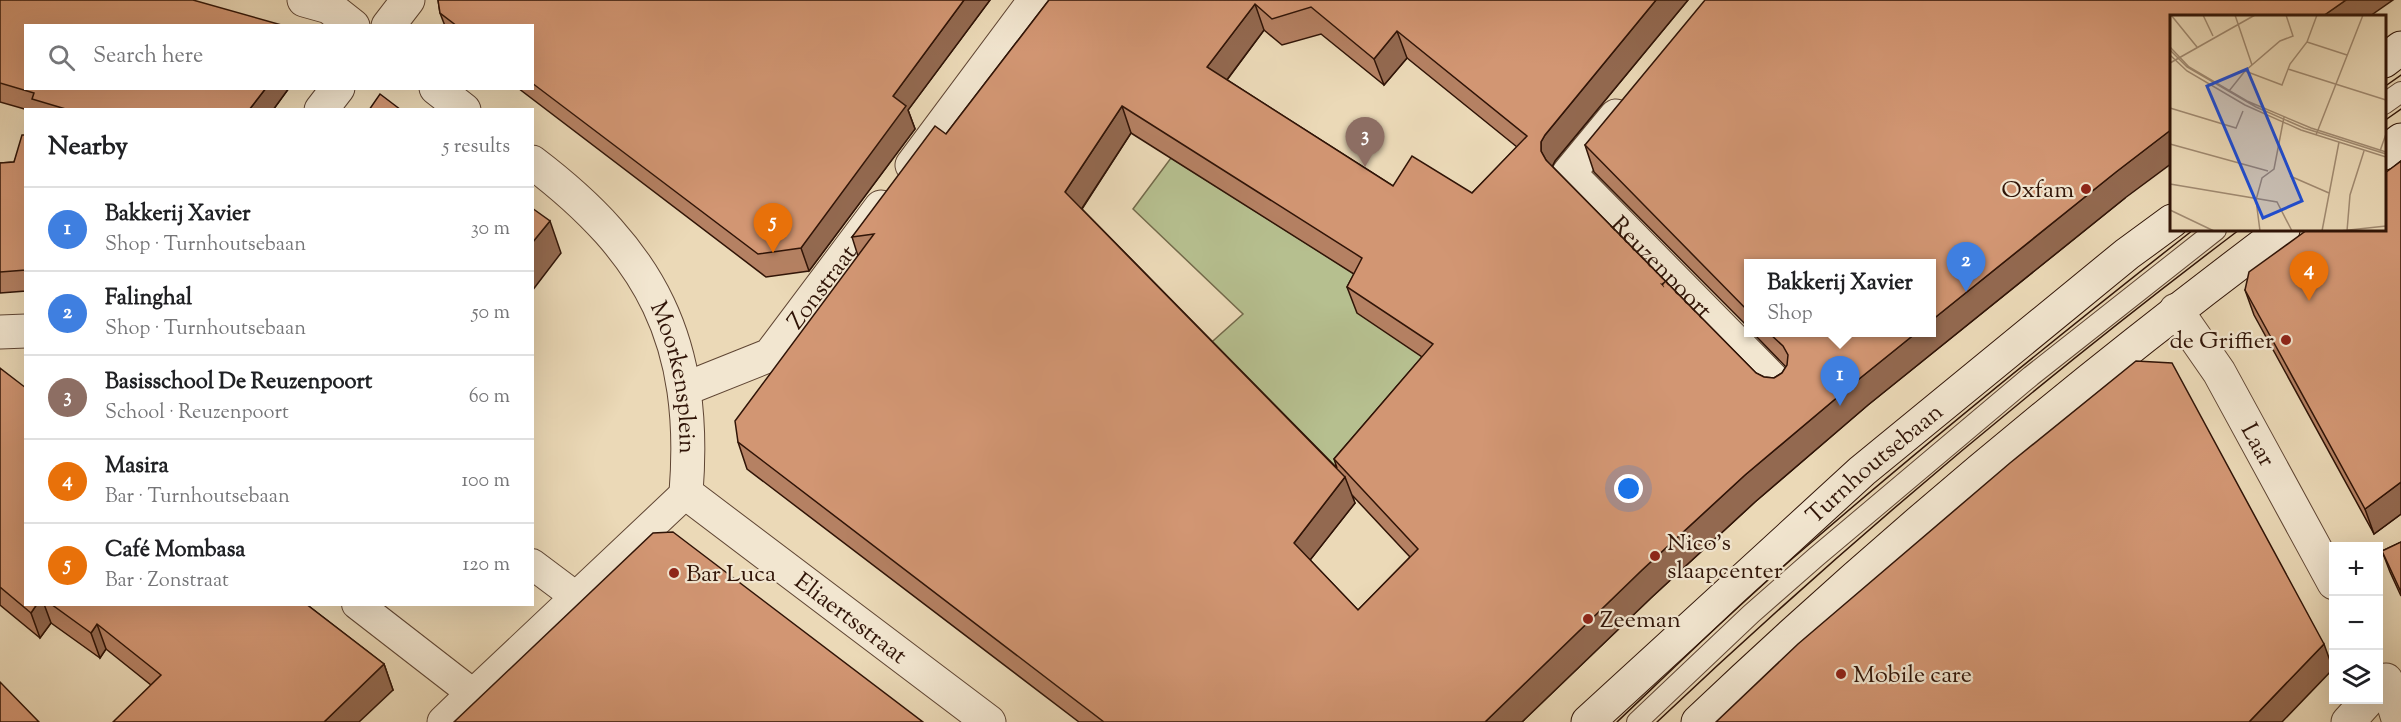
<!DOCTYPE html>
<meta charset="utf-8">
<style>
body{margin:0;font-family:"Sorts Mill Goudy",serif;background:#f6f6f6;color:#202124}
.controls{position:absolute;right:18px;bottom:18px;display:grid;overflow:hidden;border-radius:0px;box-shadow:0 6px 24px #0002}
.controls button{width:54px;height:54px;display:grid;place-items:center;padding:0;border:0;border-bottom:2px solid #e0e0e0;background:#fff;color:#202124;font:30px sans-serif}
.you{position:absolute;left:1629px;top:489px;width:21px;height:21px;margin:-15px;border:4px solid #fff;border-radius:50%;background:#1a73e8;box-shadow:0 0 0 9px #1a73e833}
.badge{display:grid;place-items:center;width:39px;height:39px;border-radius:50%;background:#8f2418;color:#fff;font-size:20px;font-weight:700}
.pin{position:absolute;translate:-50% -50px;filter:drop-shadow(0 2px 3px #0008)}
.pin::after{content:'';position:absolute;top:32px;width:21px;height:18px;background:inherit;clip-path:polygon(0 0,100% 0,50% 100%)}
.popup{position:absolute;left:1744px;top:259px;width:192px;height:78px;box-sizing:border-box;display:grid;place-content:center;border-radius:0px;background:#fff;filter:drop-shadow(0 2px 4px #0005);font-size:20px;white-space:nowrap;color:#757577}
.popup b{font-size:22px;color:#202124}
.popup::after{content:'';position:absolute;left:50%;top:100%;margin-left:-12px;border:12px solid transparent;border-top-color:#fff}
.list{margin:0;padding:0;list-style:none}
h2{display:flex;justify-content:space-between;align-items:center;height:78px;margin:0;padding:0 24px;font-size:26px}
h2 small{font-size:20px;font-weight:400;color:#757577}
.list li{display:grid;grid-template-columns:39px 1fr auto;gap:18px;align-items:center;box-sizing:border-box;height:84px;padding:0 24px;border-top:2px solid #e0e0e0}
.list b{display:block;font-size:22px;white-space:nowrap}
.list p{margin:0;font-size:20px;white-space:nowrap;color:#757577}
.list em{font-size:20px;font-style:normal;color:#757577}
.icon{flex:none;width:33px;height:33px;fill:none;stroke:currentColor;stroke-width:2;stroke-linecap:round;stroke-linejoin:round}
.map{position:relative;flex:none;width:2401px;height:722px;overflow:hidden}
.search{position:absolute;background:#fff;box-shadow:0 6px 24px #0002;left:24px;top:24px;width:510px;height:66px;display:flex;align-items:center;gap:15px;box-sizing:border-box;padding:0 21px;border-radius:0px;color:#757577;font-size:22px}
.panel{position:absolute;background:#fff;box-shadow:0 6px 24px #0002;left:24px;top:108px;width:510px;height:498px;border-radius:0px}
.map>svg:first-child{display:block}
.green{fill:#b6bf8f;stroke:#736a4b;stroke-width:1.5}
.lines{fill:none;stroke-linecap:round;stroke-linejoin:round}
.service-casing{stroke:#5f4533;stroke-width:22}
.pedestrian-casing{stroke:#5f4533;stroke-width:32}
.minor-casing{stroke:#5f4533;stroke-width:35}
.secondary-casing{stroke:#301407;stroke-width:35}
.service{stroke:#f2e6d0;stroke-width:20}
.pedestrian{stroke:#f2e6d0;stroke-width:30}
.minor{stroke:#f2e6d0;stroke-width:33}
.secondary{stroke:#f2e6d0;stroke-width:33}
.tram{stroke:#301407;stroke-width:1.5}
.wall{fill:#b58163;stroke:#301407;stroke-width:1.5;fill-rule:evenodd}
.shaded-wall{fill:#936950;stroke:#301407;stroke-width:1.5}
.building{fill:#d29673;stroke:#301407;stroke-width:1.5;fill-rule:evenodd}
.poi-dot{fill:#8f2418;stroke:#f2e6d0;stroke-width:2}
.labels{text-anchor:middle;stroke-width:4.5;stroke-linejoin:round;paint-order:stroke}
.poi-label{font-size:24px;fill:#301407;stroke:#f2e6d0;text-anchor:start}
.street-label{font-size:24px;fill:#301407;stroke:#f2e6d0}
.inset-road{fill:none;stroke:#a08a71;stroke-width:1.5}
.view{fill:#1d4ed8;fill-opacity:0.15;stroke:#1d4ed8;stroke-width:3}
.inset-edge{fill:none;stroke:#301407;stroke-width:3}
</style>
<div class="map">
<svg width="2401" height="722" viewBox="0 0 2401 722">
<rect width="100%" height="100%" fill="#ebd9b7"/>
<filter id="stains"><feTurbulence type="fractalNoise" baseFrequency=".00333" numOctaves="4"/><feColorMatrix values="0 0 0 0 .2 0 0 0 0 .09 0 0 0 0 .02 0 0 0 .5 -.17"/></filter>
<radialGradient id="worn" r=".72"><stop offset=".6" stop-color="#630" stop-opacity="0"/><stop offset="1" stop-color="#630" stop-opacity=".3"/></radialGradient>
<path class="green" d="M 1171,158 L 1372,285 L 1443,370 L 1364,434 L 1327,475 L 1204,349 L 1243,314 L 1133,209 Z"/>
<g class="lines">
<defs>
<g id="service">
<path d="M 2384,104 L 2401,92"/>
<path d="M 1637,722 L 1751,614 L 1816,557 L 2031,376 L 2216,230"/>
</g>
<g id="pedestrian">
<path d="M 532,564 L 576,597"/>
<path d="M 357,604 L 473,694 L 686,493"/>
</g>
<g id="minor">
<path d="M 304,0 L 329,7 L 353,26"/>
<path d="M 388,26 L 408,0"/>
<path d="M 436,88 L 464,110"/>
<path d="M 321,110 L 338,88"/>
<path id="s1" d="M 1616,116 L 1569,173 L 1779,386"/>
<path id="s2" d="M 532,162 C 652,253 698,342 686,493 L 989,722"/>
<path d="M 912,165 L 1035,0"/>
<path id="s3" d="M 2176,310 L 2219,372 L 2334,583"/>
<path d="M 0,332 L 26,331"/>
<path id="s4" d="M 685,389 L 770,355 L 881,207"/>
<path d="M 2378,688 L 2386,680 L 2399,722"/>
<path d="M 444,722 L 473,694"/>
<path d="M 2348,722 L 2368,700"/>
</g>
<g id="secondary">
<path d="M 2384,61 L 2401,48"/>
<path d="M 2384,153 L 2401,140"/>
<path id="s5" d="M 1588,722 L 1862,471 L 2127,254 L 2172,221"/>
<path d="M 1698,722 C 1883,546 2079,383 2283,230"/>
</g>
</defs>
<use href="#service" class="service-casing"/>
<use href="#pedestrian" class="pedestrian-casing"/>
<use href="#minor" class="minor-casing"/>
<use href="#secondary" class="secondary-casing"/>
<use href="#service" class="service"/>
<use href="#pedestrian" class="pedestrian"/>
<use href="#minor" class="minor"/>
<use href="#secondary" class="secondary"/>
<g class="tram">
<path d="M 2384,87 L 2401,75"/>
<path d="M 2384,121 L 2401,109"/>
<path d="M 1617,722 C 1679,663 1741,602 1807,546 C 1933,437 2062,333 2193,230"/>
<path d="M 1657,722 C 1841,548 2037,383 2239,230"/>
</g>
</g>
<g class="wall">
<path d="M 0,0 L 26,88 L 289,88 L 273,110 L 28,110 L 0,102 Z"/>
<path d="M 438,0 L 990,0 L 908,110 L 915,129 L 809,271 L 766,277 L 518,88 L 532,88 L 532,26 L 445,26 L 440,13 Z"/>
<path d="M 1049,0 L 1688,0 L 1555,161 L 1552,166 L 1756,373 L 1764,377 L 1774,378 L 1782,373 L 1786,367 L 1753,333 L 1932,333 L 1749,264 L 1749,328 L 1594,172 L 1585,145 L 2172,16 L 2125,198 L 1868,405 L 1755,502 L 1652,597 L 1522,722 L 1079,722 L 747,469 L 738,442 L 858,256 L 852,237 L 946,134 ZM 1264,30 L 1282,45 L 1321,34 L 1384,85 L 1407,58 L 1517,147 L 1472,193 L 1393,186 L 1227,80 ZM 1131,133 L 1354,274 L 1347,287 L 1357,313 L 1422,357 L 1334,459 L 1337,468 L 1082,209 ZM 1352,495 L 1410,557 L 1358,610 L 1310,560 L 1355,503 Z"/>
<path d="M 26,135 L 26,291 L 0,293 L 0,163 L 14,162 Z"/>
<path d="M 2401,161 L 2401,514 L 2374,534 L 2254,315 L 2245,290 Z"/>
<path d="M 0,368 L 26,604 L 306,604 L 384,664 L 393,690 L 151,685 L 106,649 L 100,658 L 51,623 L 40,638 L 0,605 Z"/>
<path d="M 2401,542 L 2401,596 L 2390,572 L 2382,551 Z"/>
</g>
<g class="shaded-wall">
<path d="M 964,0 L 990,0 L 908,110 L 915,129 L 809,271 L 801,248 L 893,96 Z"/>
<path d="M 1656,0 L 1688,0 L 1555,161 L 1551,169 L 1541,151 L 1541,142 L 1545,135 Z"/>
<path d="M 2346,0 L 2393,0 L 2370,16 L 2323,16 Z"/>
<path d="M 1255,4 L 1264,30 L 1217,93 L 1207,67 Z"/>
<path d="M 1397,31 L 1407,58 L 1384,85 L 1374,59 Z"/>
<path d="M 266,88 L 289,88 L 273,110 L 249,110 Z"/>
<path d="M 1122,106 L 1131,133 L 1075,219 L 1065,192 Z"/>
<path d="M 2172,129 L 2172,163 L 2125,198 L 1868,405 L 1755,502 L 1652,597 L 1522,722 L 1485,722 L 1642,570 L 1745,475 L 1859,379 L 1916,333 L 1932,333 L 1932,320 L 2116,172 Z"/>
<path d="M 550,221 L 561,253 L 532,291 L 532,243 Z"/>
<path d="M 1345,477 L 1355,503 L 1303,569 L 1294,543 Z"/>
<path d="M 2401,482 L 2401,514 L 2374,534 L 2365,509 Z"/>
<path d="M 37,604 L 44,604 L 51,623 L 40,638 L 31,613 Z"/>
<path d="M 97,624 L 106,649 L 100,658 L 91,633 Z"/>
<path d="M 2324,644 L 2333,669 L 2282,722 L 2249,722 Z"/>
<path d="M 384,664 L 393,690 L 359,722 L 324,722 Z"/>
</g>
<g class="building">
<path d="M 0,0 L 193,0 L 285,26 L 26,26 L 26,88 L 266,88 L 249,110 L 69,110 L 32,99 L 34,93 L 0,83 Z"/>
<path d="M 438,0 L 964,0 L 893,96 L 906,106 L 801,248 L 758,254 L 532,83 L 532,26 L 457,26 L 440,13 Z"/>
<path d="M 1049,0 L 1656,0 L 1545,135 L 1541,142 L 1541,151 L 1546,160 L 1756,373 L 1764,377 L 1774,378 L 1782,373 L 1787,365 L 1788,355 L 1783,346 L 1769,333 L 1916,333 L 1859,379 L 1745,475 L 1642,570 L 1485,722 L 1104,722 L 738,442 L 735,421 L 874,234 L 852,237 L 935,126 L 946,134 ZM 1255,4 L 1272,19 L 1311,7 L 1374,59 L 1397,31 L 1527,136 L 1472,193 L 1412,156 L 1393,186 L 1207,67 ZM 1122,106 L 1362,258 L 1347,287 L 1433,344 L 1334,459 L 1418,549 L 1358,610 L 1294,543 L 1345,477 L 1065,192 Z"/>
<path d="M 1705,0 L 2346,0 L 2323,16 L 2172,16 L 2172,129 L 2116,172 L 1932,320 L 1932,264 L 1749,264 L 1749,312 L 1585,145 Z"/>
<path d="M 380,94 L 401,110 L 369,110 Z"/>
<path d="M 22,135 L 26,135 L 26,270 L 0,272 L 0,163 L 14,162 Z"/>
<path d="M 2401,161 L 2401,482 L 2365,509 L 2245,290 L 2249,272 L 2307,230 L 2385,230 L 2385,173 Z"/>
<path d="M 532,208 L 550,221 L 532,243 Z"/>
<path d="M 2136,361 L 2172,363 L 2324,644 L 2249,722 L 1716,722 L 1798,644 L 2010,463 Z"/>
<path d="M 0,368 L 26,388 L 26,604 L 37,604 L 31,613 L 0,587 Z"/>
<path d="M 673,532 L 923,722 L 454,722 L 653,533 Z"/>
<path d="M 2401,542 L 2401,592 L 2382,551 Z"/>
<path d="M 51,604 L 306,604 L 384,664 L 324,722 L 113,722 L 161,675 L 97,624 L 91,633 Z"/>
<path d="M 0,682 L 39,722 L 0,722 Z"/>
</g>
<g class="poi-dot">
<circle cx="2086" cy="189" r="6"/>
<circle cx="2286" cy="340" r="6"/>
<circle cx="1655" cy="556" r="6"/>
<circle cx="674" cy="573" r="6"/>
<circle cx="1588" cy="619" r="6"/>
<circle cx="1841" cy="674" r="6"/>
</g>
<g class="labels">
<g class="poi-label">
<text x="2074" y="197" text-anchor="end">Oxfam</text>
<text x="2274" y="348" text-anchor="end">de Griffier</text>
<text x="1667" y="550">Nico's<tspan x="1667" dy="28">slaapcenter</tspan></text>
<text x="686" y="581">Bar Luca</text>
<text x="1600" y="627">Zeeman</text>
<text x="1853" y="682">Mobile care</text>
</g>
<g class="street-label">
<text dy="8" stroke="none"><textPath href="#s1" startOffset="206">Reuzenpoort</textPath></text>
<text dy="8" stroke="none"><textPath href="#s4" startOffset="177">Zonstraat</textPath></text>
<text dy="8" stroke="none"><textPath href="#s2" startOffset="268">Moorkensplein</textPath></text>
<text dy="8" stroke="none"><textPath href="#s3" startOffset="158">Laar</textPath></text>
<text dy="8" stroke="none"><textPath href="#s5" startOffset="386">Turnhoutsebaan</textPath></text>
<text dy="8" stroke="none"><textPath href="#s2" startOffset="592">Eliaertsstraat</textPath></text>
</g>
</g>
<g transform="translate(2170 15)">
<rect width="216" height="216" fill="#ebd9b7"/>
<path class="inset-road" d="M 1,0 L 27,32M 33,0 L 43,21M 65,0 L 82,50M 116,0 L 123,21 L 110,26 L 75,56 L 112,70 L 120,49 L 137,27 L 147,0M 137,27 L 177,40M 0,32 L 19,52 L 77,86 L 141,113 L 216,137M 0,35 L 17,52 L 86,92 L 134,113 L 216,139M 0,40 L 17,56 L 75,90 L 131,115 L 216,142M 0,48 L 85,0M 118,54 L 216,85M 59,76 L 75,56M 0,93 L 66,113 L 73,96M 146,120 L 193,0M 0,129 L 98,156M 210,136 L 216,119M 120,161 L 159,178M 0,169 L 107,187 L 122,216M 0,195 L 44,216M 90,216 L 86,185 L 92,163 L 104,154 L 114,102M 152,216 L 169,127M 170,216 L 216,211M 177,216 L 180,180 L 194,136"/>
<path class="view" d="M 77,54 L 132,186 L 93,203 L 37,71 Z"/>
<rect width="216" height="216" class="inset-edge"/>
</g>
<rect width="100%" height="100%" filter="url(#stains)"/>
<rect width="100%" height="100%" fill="url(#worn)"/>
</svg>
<div class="controls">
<button>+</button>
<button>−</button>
<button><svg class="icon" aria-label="layers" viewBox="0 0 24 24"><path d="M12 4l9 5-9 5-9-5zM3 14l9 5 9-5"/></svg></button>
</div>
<div class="you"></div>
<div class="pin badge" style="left:1840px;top:406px;background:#3f7fe0">1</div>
<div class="popup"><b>Bakkerij Xavier</b>Shop</div>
<div class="pin badge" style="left:1966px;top:292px;background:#3f7fe0">2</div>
<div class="pin badge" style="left:1365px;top:167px;background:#8d6e63">3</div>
<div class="pin badge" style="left:2309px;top:301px;background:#e8710a">4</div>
<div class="pin badge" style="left:773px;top:253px;background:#e8710a">5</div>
<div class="search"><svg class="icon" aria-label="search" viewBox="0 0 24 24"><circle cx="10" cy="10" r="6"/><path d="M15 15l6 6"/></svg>Search here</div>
<section class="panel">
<h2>Nearby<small>5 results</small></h2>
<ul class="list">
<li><span class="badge" style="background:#3f7fe0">1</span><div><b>Bakkerij Xavier</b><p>Shop · Turnhoutsebaan</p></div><em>30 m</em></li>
<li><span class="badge" style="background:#3f7fe0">2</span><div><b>Falinghal</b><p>Shop · Turnhoutsebaan</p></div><em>50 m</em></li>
<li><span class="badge" style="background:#8d6e63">3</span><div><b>Basisschool De Reuzenpoort</b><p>School · Reuzenpoort</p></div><em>60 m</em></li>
<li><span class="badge" style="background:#e8710a">4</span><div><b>Masira</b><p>Bar · Turnhoutsebaan</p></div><em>100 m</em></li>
<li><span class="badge" style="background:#e8710a">5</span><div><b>Café Mombasa</b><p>Bar · Zonstraat</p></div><em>120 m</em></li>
</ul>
</section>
</div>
